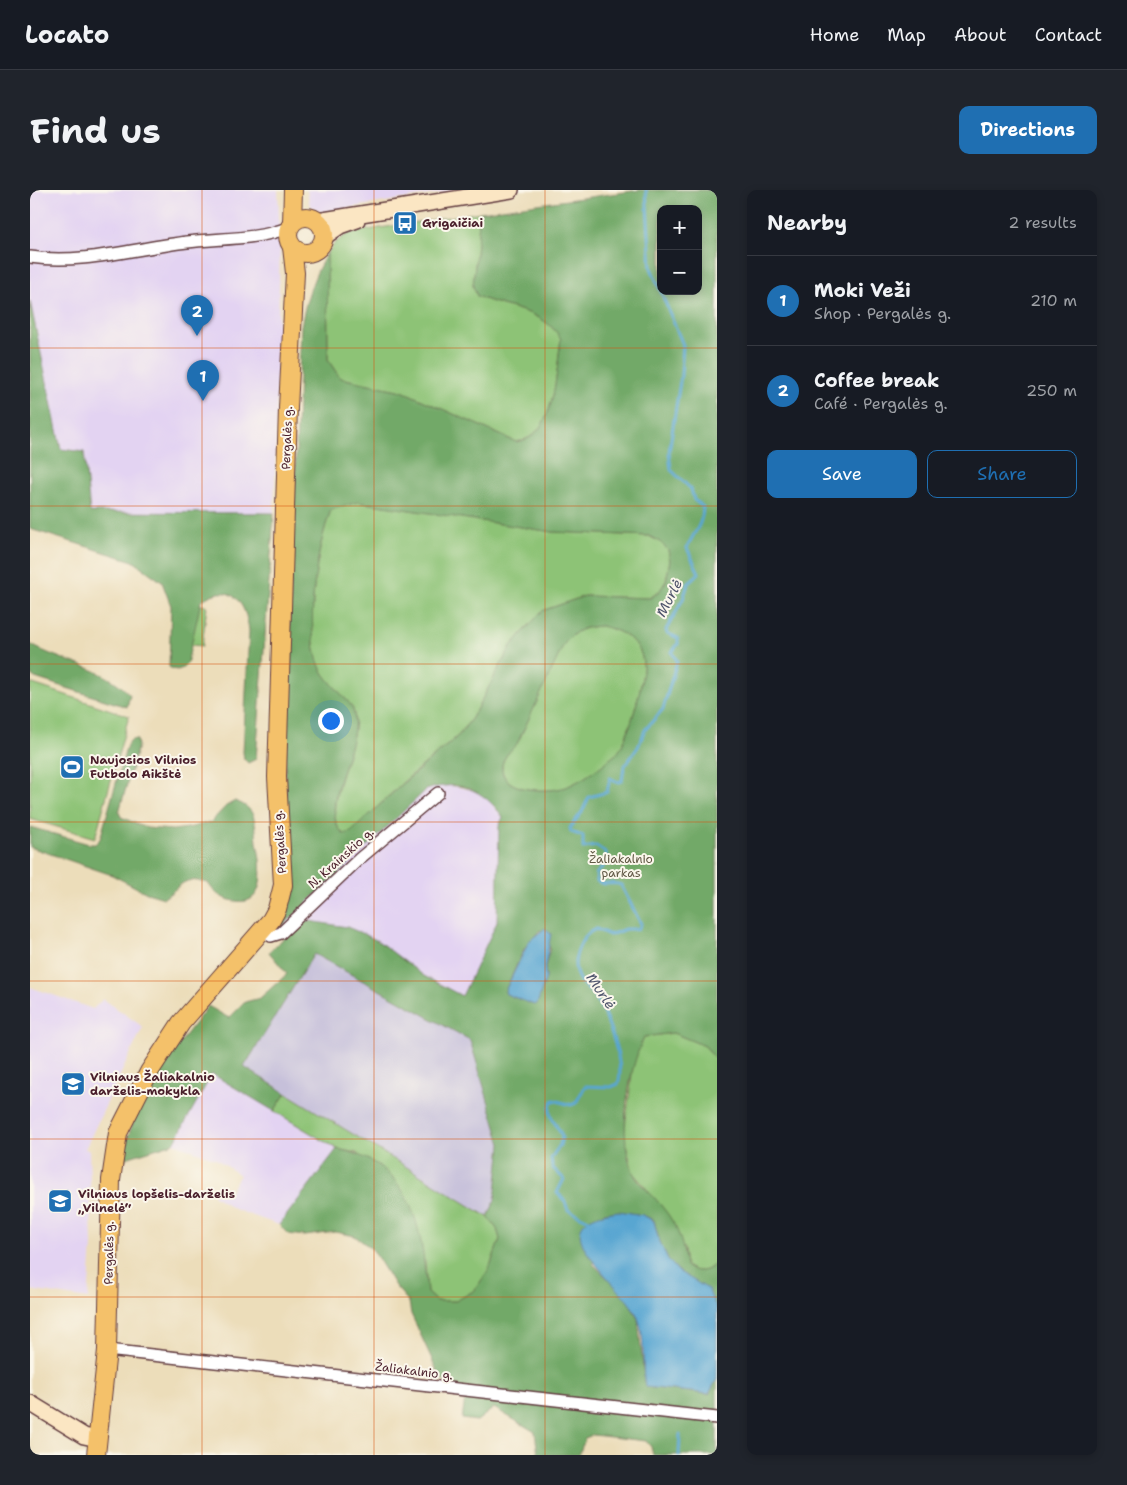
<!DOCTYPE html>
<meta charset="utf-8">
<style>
body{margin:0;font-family:"Shantell Sans",sans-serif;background:#20242c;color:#f1f3f6}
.controls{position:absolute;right:15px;top:15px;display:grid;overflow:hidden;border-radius:10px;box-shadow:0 2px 8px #0003}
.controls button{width:45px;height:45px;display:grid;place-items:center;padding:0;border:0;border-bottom:1px solid #363941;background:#171b24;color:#f1f3f6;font:25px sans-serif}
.you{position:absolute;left:300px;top:530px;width:18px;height:18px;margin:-12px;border:4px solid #fff;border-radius:50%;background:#1a73e8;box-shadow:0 0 0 8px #1a73e833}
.badge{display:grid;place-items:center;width:32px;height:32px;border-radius:50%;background:#1f6fb2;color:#fff;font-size:16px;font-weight:700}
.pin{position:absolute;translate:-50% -41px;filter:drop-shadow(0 1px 2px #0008)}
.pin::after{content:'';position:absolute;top:26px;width:18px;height:15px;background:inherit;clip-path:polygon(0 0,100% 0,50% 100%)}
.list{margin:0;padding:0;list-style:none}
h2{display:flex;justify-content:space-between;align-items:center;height:65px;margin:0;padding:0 20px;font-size:21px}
h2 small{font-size:16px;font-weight:400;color:#9ea1a6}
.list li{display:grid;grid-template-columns:32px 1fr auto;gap:15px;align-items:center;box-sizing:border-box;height:90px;padding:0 20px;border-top:1px solid #363941}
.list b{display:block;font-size:19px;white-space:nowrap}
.list p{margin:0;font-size:16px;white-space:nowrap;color:#9ea1a6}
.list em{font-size:16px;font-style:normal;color:#9ea1a6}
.actions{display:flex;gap:10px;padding:15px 20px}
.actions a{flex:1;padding:11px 0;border:1px solid #1f6fb2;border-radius:10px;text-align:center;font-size:18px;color:#1f6fb2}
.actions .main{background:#1f6fb2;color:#fff}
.map{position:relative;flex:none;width:687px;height:1265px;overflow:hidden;border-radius:10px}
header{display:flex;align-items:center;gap:30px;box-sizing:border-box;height:70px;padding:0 25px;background:#171b24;border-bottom:1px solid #363941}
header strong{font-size:24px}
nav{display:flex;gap:28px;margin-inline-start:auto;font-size:18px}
.intro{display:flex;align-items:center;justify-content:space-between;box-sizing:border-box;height:120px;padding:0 30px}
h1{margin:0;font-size:35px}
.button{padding:12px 22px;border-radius:10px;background:#1f6fb2;color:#fff;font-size:18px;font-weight:700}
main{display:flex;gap:30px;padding:0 30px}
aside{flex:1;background:#171b24;border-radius:10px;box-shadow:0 2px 8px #0003}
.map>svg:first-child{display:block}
.built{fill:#e3d3f2}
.industrial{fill:#c6c0da}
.green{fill:#8dc376;stroke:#6c7150}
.forest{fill:#72a967;stroke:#5e6449;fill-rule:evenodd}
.water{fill:#58a6d1;stroke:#51627e}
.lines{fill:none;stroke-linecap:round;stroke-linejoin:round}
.stream{stroke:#58a6d1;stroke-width:3}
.street-casing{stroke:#623c40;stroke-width:14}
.secondary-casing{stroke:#623c40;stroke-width:18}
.primary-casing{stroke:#623c40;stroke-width:20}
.street{stroke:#fff;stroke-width:11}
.secondary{stroke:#fbe6c3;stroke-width:15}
.primary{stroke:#f4c16a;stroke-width:18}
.grid{fill:none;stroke:#d8530f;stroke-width:1;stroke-opacity:0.55}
.labels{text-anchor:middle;stroke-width:4;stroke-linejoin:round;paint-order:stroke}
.poi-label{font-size:12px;font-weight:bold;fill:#4a1f2b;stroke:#fbf7ec;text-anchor:start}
.street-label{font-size:12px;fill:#4a1f2b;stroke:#fbf7ec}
.park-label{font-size:12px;fill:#615845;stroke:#fbf7ec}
.water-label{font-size:14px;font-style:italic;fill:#50556d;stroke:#fbf7ec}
</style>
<header>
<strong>Locato</strong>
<nav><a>Home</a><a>Map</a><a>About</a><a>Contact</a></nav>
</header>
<div class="intro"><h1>Find us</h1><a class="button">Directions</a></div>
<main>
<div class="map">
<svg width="687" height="1265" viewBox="0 0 687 1265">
<rect width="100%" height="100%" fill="#fbf7ec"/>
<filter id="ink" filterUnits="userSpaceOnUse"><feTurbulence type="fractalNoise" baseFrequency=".02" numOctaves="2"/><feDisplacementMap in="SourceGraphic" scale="10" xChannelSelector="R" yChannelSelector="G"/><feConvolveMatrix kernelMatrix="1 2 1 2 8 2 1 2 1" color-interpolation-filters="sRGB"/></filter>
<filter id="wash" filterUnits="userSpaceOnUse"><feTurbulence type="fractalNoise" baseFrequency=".0096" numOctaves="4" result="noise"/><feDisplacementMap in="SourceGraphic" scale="20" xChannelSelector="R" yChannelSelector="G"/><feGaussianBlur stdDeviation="1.12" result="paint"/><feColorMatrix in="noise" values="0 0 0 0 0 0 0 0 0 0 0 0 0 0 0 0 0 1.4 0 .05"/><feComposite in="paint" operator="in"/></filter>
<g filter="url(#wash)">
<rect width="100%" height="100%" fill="#ecddba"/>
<g class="built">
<path d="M 0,0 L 248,0 L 250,52 L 244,323 L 60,322 L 54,262 L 31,259 L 0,111 Z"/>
<path d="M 277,0 L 429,0 L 292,22 L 280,16 Z"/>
<path d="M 413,594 L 451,602 L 473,627 L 469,636 L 467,732 L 432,806 L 394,786 L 348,751 L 336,745 L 260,742 L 254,735 L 396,600 Z"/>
<path d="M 0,797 L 63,819 L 73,809 L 113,837 L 55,959 L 59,960 L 62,1055 L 58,1109 L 0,1100 Z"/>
<path d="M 182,884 L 307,959 L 249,1035 L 204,1019 L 183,1005 L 187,997 L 200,1001 L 210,985 L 186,969 L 144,953 Z"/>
</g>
<path class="industrial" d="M 284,764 L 440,850 L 471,954 L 465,1010 L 458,1027 L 214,877 Z"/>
<g class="green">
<path d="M 450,22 L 443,96 L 447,106 C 476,120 513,118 531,149 C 526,181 526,247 486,252 L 372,201 L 310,188 L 298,170 L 297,63 L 306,52 L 319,43 Z"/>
<path d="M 328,312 L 523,342 L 619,346 L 630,352 L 638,360 L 640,370 L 636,391 L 629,402 L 619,408 L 555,406 L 512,421 L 481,456 L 442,528 L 429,545 L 372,593 L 321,643 L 313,644 C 286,617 334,552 323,519 C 320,511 296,491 290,477 C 274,440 286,358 301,320 Z"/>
<path d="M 147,410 L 177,416 L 172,456 L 142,453 Z"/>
<path d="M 571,436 C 595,441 615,454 613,480 C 611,501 600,542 589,561 C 586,565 579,569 575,573 C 562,583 544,596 528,599 C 512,602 470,601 472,576 C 473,567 481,560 487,554 L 534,453 C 546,440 553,437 571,436 Z"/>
<path d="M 0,493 L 99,526 L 65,648 L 0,629 Z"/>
<path d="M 643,843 L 675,856 L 687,871 L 687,1073 C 676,1082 667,1084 656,1076 L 654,1059 L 616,998 L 603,983 L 594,945 L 604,869 L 614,847 Z"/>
<path d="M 256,903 L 458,1027 L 467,1039 L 470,1049 L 459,1079 L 445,1100 L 426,1111 L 406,1111 L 397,1103 L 395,1072 L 327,963 L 307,959 L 244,921 Z"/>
</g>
<g class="forest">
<path d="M 610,0 L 687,0 L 687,871 L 675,856 L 643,843 L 614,847 C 598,882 587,945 603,982 C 606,990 616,999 622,1005 C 644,1029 652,1044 656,1076 C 667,1084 676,1082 687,1073 L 687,1119 C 674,1091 672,1099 650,1082 C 634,1070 628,1049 624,1030 C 607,1022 591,1021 573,1023 L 563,1074 L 597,1107 L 608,1129 L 615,1197 L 679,1204 L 687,1189 L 687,1265 L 623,1265 L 621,1257 L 616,1251 L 563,1245 L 555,1248 L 549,1265 L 508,1265 L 505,1242 L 464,1218 L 447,1231 L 432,1229 L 435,1208 L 411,1189 L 381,1124 L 379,1112 L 365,1096 L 343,1060 L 325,1046 L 305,1042 L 275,1046 L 258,1044 L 249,1035 L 307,959 C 383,974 392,1037 397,1103 L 406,1111 L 426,1111 L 445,1100 L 459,1079 L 470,1049 L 467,1039 L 458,1027 L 465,1010 L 471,954 L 440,850 L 284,764 L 214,877 L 256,903 L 244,921 L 182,884 L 144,953 L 93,969 C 102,911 144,861 178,816 L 199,828 L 215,812 L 230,808 L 257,784 L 239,762 L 273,730 L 317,737 L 336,745 L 348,751 L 394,786 L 432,806 L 467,732 L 469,636 L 473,627 C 453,599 429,589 396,600 L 254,735 L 248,733 L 261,692 L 262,678 L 256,619 L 255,541 L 271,136 C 276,110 283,86 297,63 L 298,170 L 310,188 L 372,201 L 486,252 C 526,248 526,180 531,149 C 513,118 477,120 447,106 L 443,96 L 450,22 ZM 631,19 L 668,19 L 668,101 L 631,101 ZM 328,312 L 523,342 L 619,346 L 630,352 L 638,360 L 640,370 L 636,391 L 629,402 L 620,408 L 555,406 L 512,421 L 481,456 L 442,528 L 429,545 L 372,594 L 321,642 L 313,644 C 285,616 334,553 323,519 C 320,511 296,491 290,477 C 274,440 286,358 301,320 ZM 571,436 C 595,441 615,454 613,480 C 611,502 600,542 589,561 C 586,565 579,569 575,573 C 562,583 544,596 528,599 C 512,602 470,601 472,576 C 473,567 481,560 487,554 L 534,454 C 546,440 553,437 571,436 ZM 510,740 L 520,758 L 515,777 L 516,788 L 504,815 L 476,804 L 475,801 L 494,759 Z"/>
<path d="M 0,111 L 31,259 L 54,262 L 60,322 L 244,323 L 226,569 L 218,573 L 214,569 L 213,562 L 219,441 C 216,412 200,390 171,411 L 157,474 C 151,480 147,482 139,477 L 141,416 L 132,392 L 103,371 L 0,339 Z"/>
<path d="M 0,454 C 32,473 76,477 100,505 L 97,517 L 5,488 L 0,484 Z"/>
<path d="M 102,549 L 107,550 L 108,556 L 89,622 L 91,627 L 117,638 L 143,640 L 158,638 L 181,632 L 196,616 L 205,611 C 213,614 219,617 223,625 C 226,633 226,644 227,652 C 231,672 239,717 205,711 C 192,709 185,704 178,693 C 151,686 153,695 134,708 L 117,703 L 82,685 L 0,657 L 0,637 L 59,654 L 65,654 L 70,649 L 97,555 Z"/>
</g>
<g class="water">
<path d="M 515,738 L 521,744 L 515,777 L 516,788 L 507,814 L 504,815 L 476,804 L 475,801 L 499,751 Z"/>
<path d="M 589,1021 L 613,1025 L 624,1031 L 628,1047 L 637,1068 L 648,1081 L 678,1099 L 687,1119 L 687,1189 L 679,1204 L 615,1197 C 611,1175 616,1150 608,1128 C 596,1094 497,1032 589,1021 Z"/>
</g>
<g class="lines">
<g class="stream">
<path d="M 559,1030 L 538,1020 L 534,1009 L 527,1003 L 534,989 L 522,977 L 521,968 L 530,955 L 532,947 C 529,936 512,922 524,910 L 541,915 L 546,913 L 555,896 L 581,897 L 588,894 C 596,874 575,819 562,803 C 556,797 550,794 547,785 C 541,770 551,744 566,739 L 580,745 L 595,739 L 608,739 L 611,734 L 591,695 C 583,691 574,697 567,691 L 566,684 L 576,673 L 576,663 L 566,656 L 553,658 L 553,646 L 541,642 L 540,638 L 552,622 L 559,607 L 577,602 L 580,588 L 588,592 L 592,591 L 594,577 L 608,557 L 615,540 L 633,519 L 647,471 L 642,462 L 648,454 L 648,448 L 637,443 L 636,440 L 653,409 L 658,394 L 669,383 L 657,358 C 663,343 673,335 673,317 L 664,310 L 661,299 L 641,280 L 639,262 L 651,185 L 653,155 L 621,78 L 616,0"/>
<path d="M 649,1265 L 650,1245"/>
</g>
</g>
</g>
<g filter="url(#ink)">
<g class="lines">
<defs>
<g id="street">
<path d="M 0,67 C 51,75 106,58 157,52 C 188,48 231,50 259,37"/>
<path d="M 233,741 L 241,746 L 251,743 L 329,669 L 408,603"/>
<path d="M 77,1160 L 687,1228"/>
</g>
<g id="secondary">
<path d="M 287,31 L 481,0"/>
<path d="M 294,47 L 310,36 L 327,30"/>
<path d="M 0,1213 L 54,1246 L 68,1249"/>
</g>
<g id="primary">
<circle cx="276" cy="45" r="18"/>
<path d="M 262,33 L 263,0"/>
<path d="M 66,1265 L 77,1160 L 81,990 L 88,943 L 119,882 L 151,833 L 241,730 L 247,719 L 253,695 L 247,587 L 258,218 L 265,83 L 262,57"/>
</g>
</defs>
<use href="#street" class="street-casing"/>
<use href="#secondary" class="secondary-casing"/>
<use href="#primary" class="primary-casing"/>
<use href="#street" class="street"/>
<use href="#secondary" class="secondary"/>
<use href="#primary" class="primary"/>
</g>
</g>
<path class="grid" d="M 172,0 L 172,1265M 344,0 L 344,1265M 515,0 L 515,1265M 0,158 L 687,158M 0,316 L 687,316M 0,474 L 687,474M 0,632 L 687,632M 0,791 L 687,791M 0,949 L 687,949M 0,1107 L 687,1107"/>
<defs>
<symbol id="bus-square" viewBox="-11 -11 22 22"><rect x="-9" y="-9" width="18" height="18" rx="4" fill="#1f6fb2" stroke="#fbf7ec"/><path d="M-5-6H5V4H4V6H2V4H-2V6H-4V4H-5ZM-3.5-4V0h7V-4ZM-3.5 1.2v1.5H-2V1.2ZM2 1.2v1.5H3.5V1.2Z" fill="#fff"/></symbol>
<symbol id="stadium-square" viewBox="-11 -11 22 22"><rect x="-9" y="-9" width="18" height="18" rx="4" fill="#1f6fb2" stroke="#fbf7ec"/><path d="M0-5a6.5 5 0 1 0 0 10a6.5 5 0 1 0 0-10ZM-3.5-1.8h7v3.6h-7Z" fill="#fff"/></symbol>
<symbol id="school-square" viewBox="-11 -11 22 22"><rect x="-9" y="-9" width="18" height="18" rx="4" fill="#1f6fb2" stroke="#fbf7ec"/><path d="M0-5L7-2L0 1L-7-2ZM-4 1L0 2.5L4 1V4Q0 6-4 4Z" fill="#fff"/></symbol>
</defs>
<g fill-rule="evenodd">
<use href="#bus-square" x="361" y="19" width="28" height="28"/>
<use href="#stadium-square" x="28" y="563" width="28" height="28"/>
<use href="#school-square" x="29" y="880" width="28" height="28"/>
<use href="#school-square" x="16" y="997" width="28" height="28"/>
</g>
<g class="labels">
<g class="poi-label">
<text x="392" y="37">Grigaičiai</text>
<text x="60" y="574">Naujosios Vilnios<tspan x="60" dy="14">Futbolo Aikštė</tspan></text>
<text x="60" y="891">Vilniaus Žaliakalnio<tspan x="60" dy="14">darželis-mokykla</tspan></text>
<text x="48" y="1008">Vilniaus lopšelis-darželis<tspan x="48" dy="14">„Vilnelė“</tspan></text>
</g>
<g class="street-label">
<text transform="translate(257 248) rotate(-88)" y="4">Pergalės g.</text>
<text transform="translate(250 652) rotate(-94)" y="4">Pergalės g.</text>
<text transform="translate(311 668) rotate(-42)" y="4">N. Krainskio g.</text>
<text transform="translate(79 1063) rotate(-89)" y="4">Pergalės g.</text>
<text transform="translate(384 1181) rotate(7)" y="4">Žaliakalnio g.</text>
</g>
<g class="park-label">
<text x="591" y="673">Žaliakalnio<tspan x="591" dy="14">parkas</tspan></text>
</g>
<g class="water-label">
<text transform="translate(639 408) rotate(-63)" y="5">Murlė</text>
<text transform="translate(571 801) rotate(56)" y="5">Murlė</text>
</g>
</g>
</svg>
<div class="controls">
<button>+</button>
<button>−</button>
</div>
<div class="you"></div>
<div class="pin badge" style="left:173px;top:211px">1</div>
<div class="pin badge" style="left:167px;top:146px">2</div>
</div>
<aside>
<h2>Nearby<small>2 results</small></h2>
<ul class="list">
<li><span class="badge">1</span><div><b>Moki Veži</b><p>Shop · Pergalės g.</p></div><em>210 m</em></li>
<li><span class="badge">2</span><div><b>Coffee break</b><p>Café · Pergalės g.</p></div><em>250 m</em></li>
</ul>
<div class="actions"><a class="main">Save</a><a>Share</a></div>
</aside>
</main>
